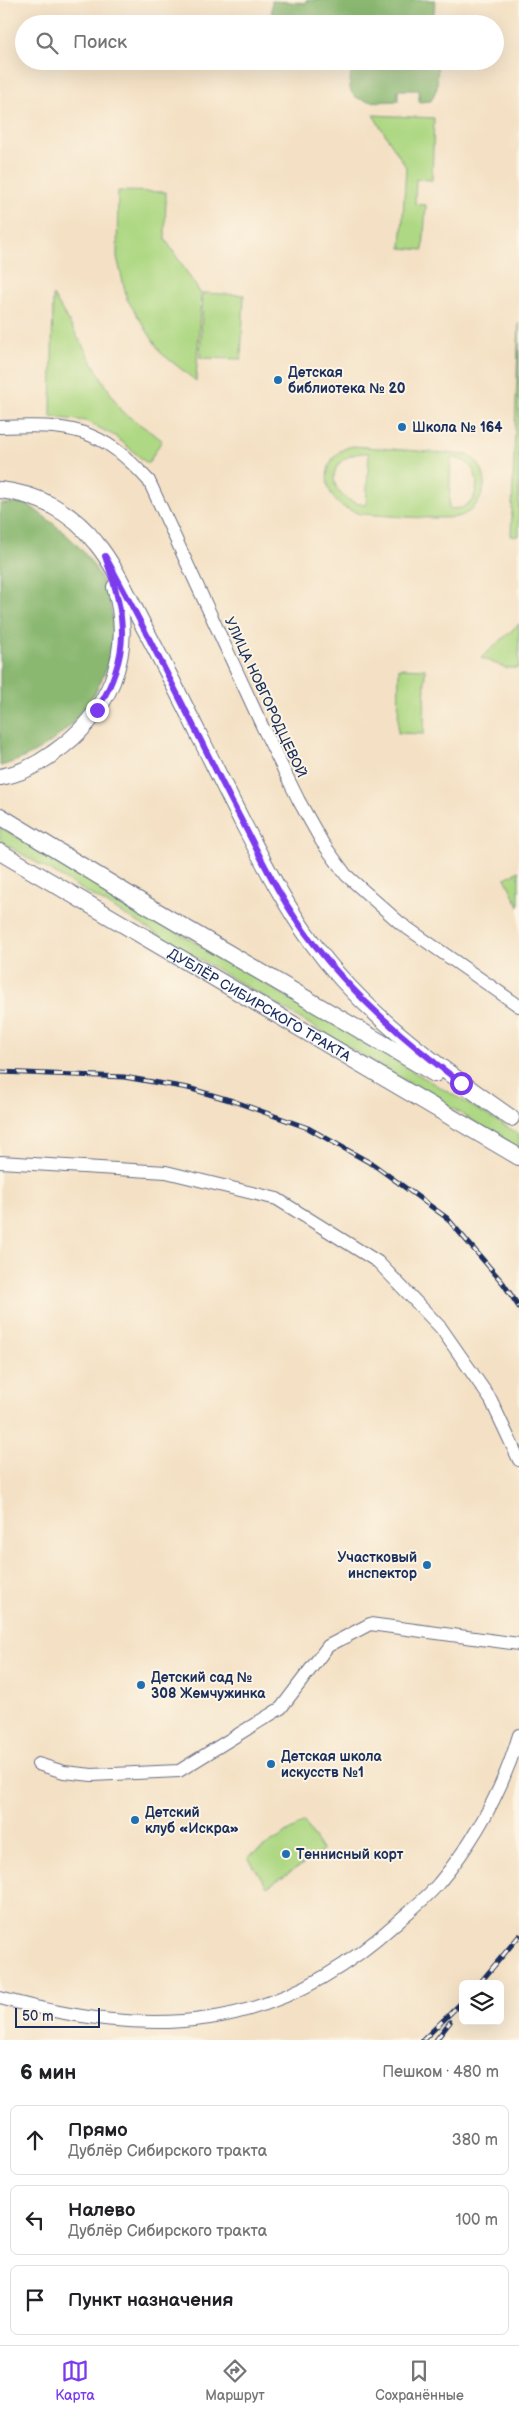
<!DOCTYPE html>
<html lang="ru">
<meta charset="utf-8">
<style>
body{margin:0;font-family:"Balsamiq Sans",sans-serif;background:#f6f6f6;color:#202124}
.controls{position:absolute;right:15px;bottom:15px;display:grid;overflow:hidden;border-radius:8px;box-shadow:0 5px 20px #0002}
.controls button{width:45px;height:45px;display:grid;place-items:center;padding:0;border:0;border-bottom:1px solid #e0e0e0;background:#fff;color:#202124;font:25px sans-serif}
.scale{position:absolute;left:15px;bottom:12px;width:85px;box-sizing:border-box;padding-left:5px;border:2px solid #1b2f5e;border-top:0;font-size:14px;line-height:18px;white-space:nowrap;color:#1b2f5e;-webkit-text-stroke:4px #fcf5e5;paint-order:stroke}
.stop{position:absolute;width:15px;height:15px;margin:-11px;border:4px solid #7c3aed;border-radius:50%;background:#fff}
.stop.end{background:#7c3aed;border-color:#fff;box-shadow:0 1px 5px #0008}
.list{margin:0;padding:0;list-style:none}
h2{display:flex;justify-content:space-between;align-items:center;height:65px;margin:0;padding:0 20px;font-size:21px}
h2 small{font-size:16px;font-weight:400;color:#757577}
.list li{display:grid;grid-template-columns:32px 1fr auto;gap:15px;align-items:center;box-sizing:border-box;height:70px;margin:0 10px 10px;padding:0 10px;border:1px solid #e0e0e0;border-radius:8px}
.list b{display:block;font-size:19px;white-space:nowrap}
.list p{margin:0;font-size:16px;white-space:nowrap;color:#757577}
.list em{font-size:16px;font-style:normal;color:#757577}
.icon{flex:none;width:28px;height:28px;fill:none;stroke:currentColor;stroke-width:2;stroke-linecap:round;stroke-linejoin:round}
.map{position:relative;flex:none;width:519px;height:2040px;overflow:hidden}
.search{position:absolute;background:#fff;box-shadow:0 5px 20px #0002;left:15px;right:15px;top:15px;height:55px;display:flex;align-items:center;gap:12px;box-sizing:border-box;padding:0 18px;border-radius:28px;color:#757577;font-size:19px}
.sheet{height:305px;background:#fff}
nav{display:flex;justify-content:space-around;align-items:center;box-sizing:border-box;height:70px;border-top:1px solid #e0e0e0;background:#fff;font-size:14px;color:#757577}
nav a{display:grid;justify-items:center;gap:2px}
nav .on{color:#7c3aed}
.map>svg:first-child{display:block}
.green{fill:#aed883;stroke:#648470;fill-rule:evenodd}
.forest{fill:#8ab871;stroke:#527468}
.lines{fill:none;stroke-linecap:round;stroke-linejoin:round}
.minor-casing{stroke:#676d82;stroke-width:14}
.major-casing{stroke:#676d82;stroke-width:18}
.minor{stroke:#fff;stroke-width:12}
.major{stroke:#fff;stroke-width:16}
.rail-casing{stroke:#1b2f5e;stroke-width:5}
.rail{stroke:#fcf5e5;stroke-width:3;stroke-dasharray:9;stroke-linecap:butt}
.route{stroke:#7c3aed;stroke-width:6}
.poi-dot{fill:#1f6fb2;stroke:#fcf5e5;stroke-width:2}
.labels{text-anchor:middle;stroke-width:4;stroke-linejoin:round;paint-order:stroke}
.poi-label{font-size:14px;font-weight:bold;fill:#1b2f5e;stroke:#fcf5e5;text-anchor:start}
.street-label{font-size:14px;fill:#1b2f5e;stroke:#fcf5e5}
</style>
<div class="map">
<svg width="519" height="2040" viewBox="0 0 519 2040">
<rect width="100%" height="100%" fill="#fcf5e5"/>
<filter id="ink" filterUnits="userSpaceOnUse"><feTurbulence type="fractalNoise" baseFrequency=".02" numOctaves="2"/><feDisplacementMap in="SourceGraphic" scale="10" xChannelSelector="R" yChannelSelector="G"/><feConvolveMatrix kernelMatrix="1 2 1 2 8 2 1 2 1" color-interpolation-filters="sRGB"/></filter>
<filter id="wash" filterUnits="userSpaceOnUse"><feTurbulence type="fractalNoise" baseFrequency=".0096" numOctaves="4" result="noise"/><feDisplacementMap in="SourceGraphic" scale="20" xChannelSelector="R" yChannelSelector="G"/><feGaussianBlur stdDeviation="1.12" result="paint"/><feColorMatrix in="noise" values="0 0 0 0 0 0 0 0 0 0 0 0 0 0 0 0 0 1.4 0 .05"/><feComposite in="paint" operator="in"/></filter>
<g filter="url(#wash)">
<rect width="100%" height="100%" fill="#f4e1c5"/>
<g class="green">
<path d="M 373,115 L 434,118 L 432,180 L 416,179 L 415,204 L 426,205 L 423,250 L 401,248 L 406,167 Z"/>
<path d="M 118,191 L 166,192 L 165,239 L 201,294 L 196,381 L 161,353 L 127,299 L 117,257 Z"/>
<path d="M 203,293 L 244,295 L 241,359 L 200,358 Z"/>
<path d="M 53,295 L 121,411 L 162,440 L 148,464 L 115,436 L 86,421 L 51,417 Z"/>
<path d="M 519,323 L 519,536 L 511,536 Z"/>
<path d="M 353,446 L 468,455 C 480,463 486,472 484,487 C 482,500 473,511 461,516 C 446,521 380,515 360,514 C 353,511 345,509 339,504 C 319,486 325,451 353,446 ZM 361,453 L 369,453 L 366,505 C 327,501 322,459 361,453 ZM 451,458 C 474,458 483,482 472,501 L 462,508 L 449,509 Z"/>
<path d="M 519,624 L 519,668 L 506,668 L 481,658 Z"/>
<path d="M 399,668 L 425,669 L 424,734 L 398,733 Z"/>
<path d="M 0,827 L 519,1134 L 519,1148 L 0,841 Z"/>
<path d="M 519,871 L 519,907 L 505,878 Z"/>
<path d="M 304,1822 L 323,1851 L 267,1887 L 248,1857 Z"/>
</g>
<g class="forest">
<path d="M 306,0 L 435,0 L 433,24 L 271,24 L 272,1 L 306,3 Z"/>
<path d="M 269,61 L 438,61 L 437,88 L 431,101 L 419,102 L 419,90 L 398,90 L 398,101 C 385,101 353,106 350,88 C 349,83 351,76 351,71 L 269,66 Z"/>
<path d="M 26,503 C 54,524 82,543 99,575 C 141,653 80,746 0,766 L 0,504 Z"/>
</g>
</g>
<g filter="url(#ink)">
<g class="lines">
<defs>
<g id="minor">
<path d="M 0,427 C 70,424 101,427 149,481 L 263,728 L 299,801 L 322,842 L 346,875 L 400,923 L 519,1006"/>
<path d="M 0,1162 L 166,1172 L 277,1199 L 378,1262 L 441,1328 L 491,1400 L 519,1460"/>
<path d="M 38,1764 L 64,1772 L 92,1775 L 179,1771 L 281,1708 L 328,1646 L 370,1624 L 519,1644"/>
<path d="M 0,1998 C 153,2040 274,2034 395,1924 C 409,1911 427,1898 439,1883 C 475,1840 503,1789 519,1735"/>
</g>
<g id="major">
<path d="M 0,490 C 38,494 72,512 96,543 C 116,567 129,599 144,627 C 179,692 210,759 244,825 C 265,865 285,905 311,941 C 363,1014 439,1067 511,1118"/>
<path d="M 0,777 C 19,774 37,765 52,754 C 109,715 135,654 115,587"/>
<path d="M 0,816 L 148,906 L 435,1074"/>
<path id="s1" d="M 0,852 L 519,1157"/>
</g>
</defs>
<use href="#minor" class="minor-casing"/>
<use href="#major" class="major-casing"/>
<use href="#minor" class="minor"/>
<use href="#major" class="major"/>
<defs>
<g id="rail">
<path d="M 0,1072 L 124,1077 L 188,1088 L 233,1101 L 308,1128 L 374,1165 L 447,1218 L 503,1283 L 519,1307"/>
<path d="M 479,1984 L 519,1936"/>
<path d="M 423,2040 L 463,2001"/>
<path d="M 436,2040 L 450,2022"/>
</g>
</defs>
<use href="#rail" class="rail-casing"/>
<use href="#rail" class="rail"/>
</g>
</g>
<g class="lines" filter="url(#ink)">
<path class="route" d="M 97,710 C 132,653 126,617 105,556 C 150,637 190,720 232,802 C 257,849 280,901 313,943 C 356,998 407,1042 461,1083"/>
</g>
<g class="poi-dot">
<circle cx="278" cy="380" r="5"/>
<circle cx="402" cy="427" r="5"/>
<circle cx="427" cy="1565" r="5"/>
<circle cx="141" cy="1685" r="5"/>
<circle cx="271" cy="1764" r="5"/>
<circle cx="135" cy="1820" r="5"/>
<circle cx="286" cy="1854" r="5"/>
</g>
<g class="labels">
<g class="poi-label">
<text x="288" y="377">Детская<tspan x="288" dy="16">библиотека № 20</tspan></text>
<text x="412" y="432">Школа № 164</text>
<text x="417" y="1562" text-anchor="end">Участковый<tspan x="417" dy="16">инспектор</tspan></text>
<text x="151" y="1682">Детский сад №<tspan x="151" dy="16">308 Жемчужинка</tspan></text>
<text x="281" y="1761">Детская школа<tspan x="281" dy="16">искусств №1</tspan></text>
<text x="145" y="1817">Детский<tspan x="145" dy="16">клуб «Искра»</tspan></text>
<text x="296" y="1859">Теннисный корт</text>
</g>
<g class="street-label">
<text transform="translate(266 697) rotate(65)" y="5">УЛИЦА НОВГОРОДЦЕВОЙ</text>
<text dy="5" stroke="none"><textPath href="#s1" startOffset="301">ДУБЛЁР СИБИРСКОГО ТРАКТА</textPath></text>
</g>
</g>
</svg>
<div class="controls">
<button><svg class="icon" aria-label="layers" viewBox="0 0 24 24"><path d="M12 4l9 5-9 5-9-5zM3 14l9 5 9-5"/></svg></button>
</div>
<div class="scale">50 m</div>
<div class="stop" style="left:461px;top:1083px"></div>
<div class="stop end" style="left:97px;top:710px"></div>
<div class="search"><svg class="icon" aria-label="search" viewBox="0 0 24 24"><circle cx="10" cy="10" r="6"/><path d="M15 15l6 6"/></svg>Поиск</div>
</div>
<section class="sheet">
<h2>6 мин<small>Пешком · 480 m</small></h2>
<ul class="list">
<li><svg class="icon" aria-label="ahead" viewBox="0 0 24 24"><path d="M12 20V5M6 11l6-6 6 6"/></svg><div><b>Прямо</b><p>Дублёр Сибирского тракта</p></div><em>380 m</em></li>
<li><svg class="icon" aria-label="left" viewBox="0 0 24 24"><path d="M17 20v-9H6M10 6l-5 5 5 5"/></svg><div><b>Налево</b><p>Дублёр Сибирского тракта</p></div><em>100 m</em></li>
<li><svg class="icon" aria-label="arrive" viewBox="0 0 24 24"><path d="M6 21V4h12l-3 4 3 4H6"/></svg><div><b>Пункт назначения</b></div></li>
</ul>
</section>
<nav>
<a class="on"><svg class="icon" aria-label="map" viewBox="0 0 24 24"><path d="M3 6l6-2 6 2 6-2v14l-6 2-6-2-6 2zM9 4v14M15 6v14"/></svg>Карта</a>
<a><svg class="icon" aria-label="directions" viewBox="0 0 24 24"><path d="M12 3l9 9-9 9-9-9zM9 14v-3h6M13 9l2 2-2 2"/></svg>Маршрут</a>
<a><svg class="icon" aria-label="saved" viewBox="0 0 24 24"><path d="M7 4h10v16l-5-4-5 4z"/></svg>Сохранённые</a>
</nav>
